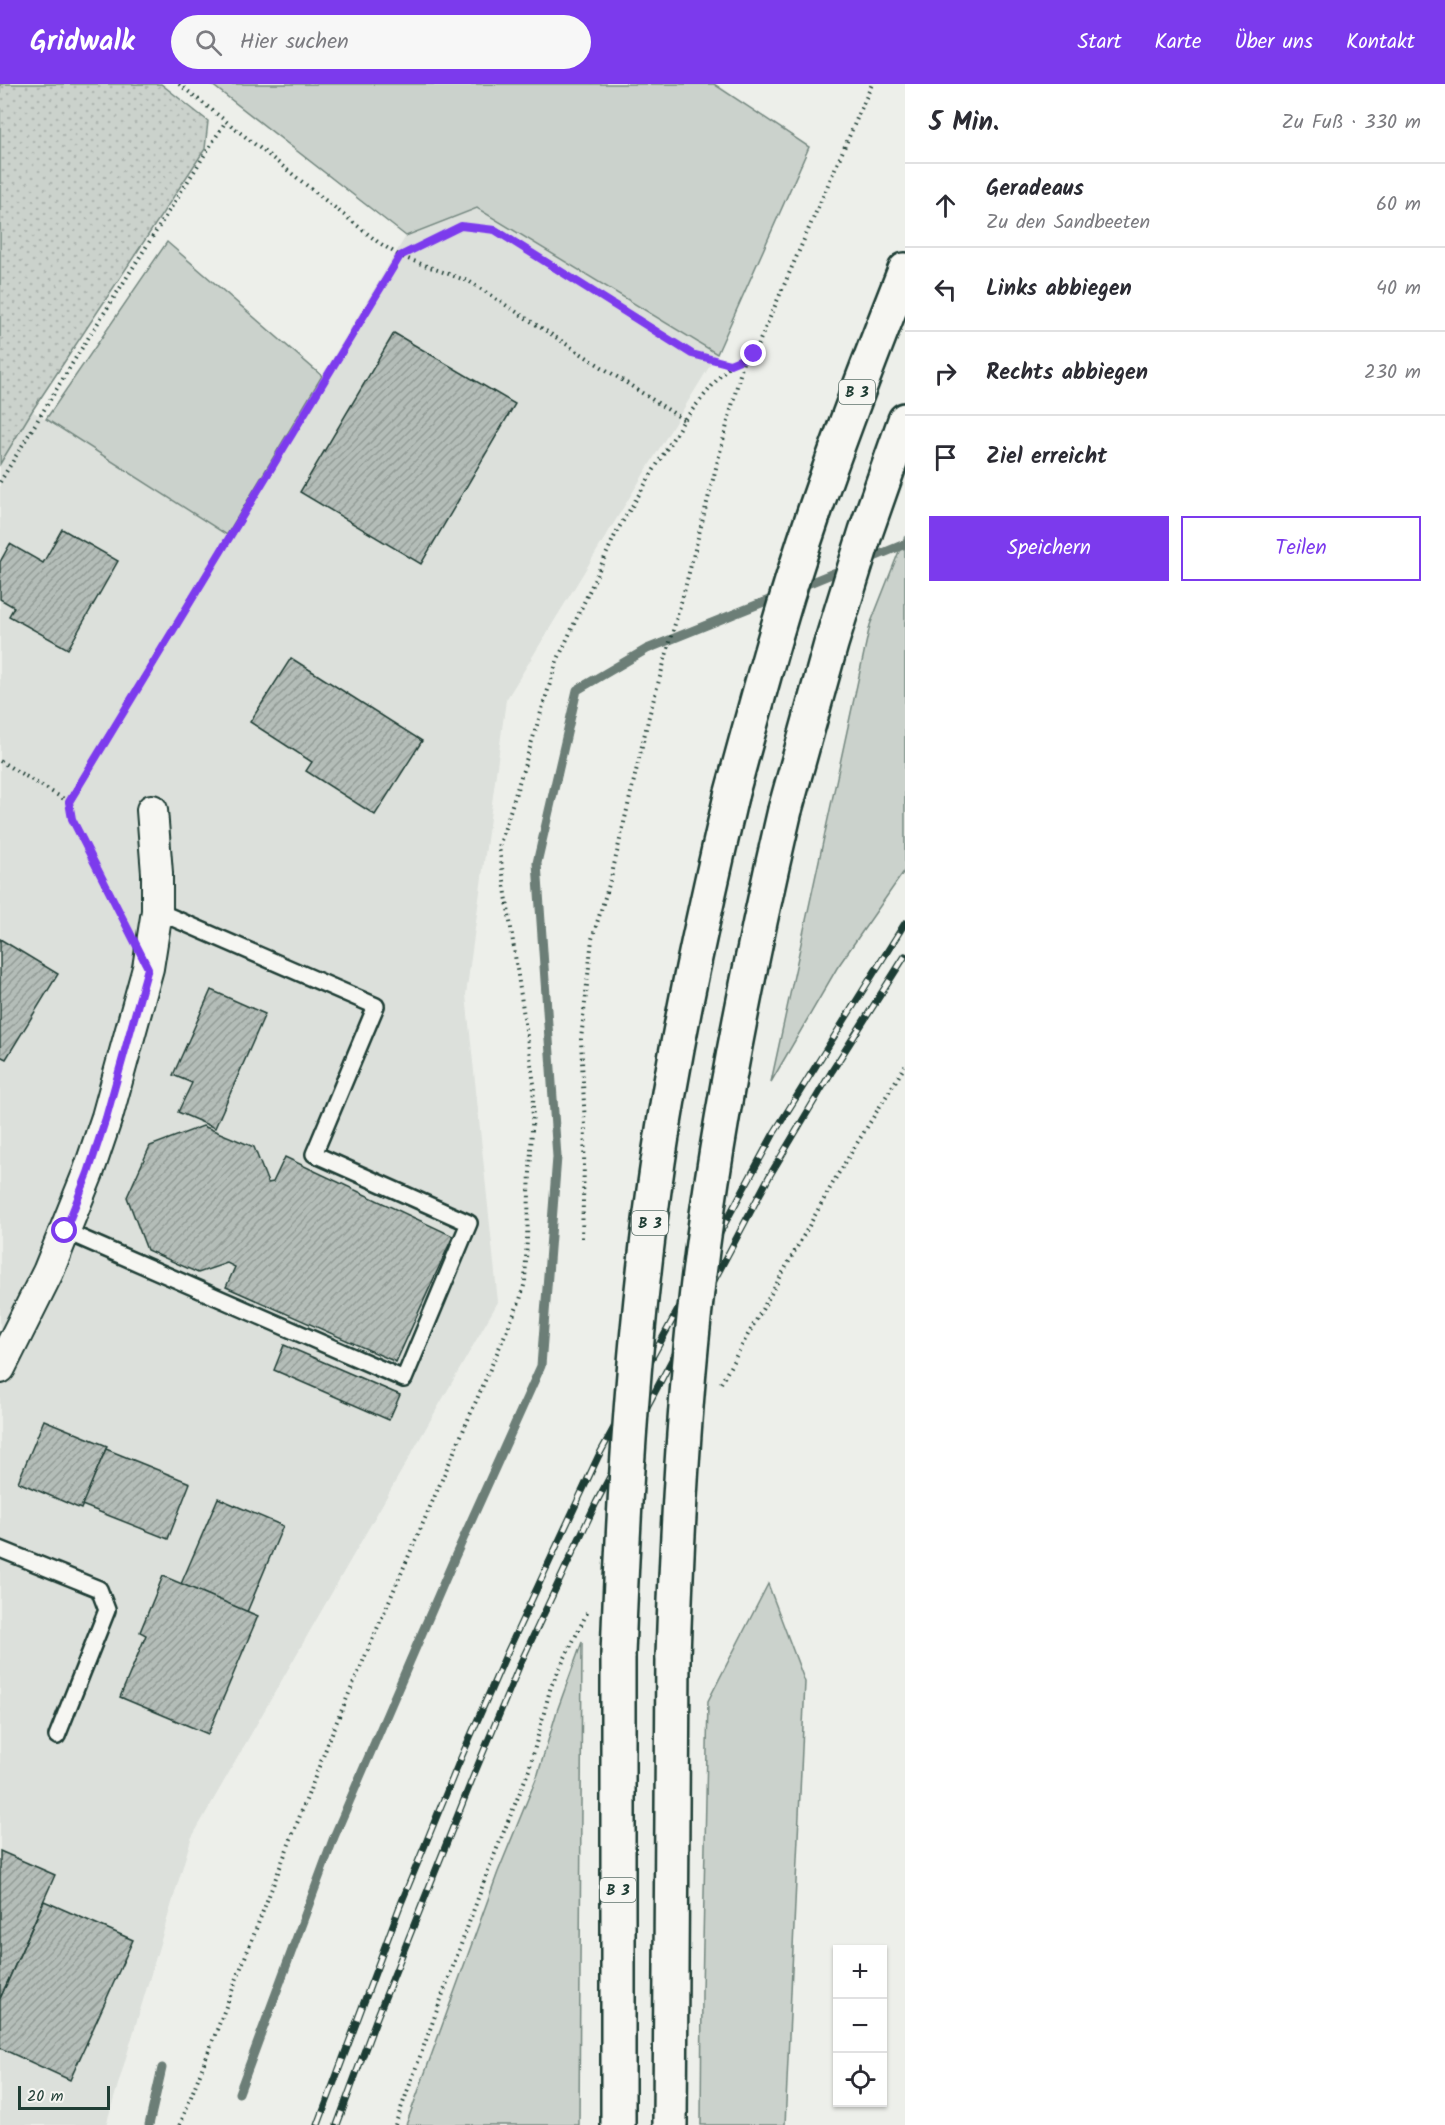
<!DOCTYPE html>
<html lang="de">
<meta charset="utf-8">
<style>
body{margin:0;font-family:Kalam,sans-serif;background:#f7f7f7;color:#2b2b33}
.controls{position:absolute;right:18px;bottom:18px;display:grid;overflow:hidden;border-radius:0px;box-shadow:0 2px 4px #0004}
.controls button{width:54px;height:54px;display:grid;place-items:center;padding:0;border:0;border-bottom:2px solid #e1e1e2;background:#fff;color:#2b2b33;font:30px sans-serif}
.scale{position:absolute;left:18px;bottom:15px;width:92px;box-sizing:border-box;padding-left:6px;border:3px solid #1f3d34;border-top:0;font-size:16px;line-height:21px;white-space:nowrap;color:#1f3d34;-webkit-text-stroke:4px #f6f6f2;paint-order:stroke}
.stop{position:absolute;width:18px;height:18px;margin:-14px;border:4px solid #7c3aed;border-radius:50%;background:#fff}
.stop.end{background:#7c3aed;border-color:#fff;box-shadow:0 2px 6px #0008}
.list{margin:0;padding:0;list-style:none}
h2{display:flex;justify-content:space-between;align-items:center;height:78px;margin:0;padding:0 24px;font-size:26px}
h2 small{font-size:20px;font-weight:400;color:#7c7c81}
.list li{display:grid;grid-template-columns:39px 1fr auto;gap:18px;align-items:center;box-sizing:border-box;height:84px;padding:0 24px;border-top:2px solid #e1e1e2}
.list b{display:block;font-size:22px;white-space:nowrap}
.list p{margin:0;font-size:20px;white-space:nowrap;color:#7c7c81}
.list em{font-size:20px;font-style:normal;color:#7c7c81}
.actions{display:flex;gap:12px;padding:18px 24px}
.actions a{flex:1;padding:14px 0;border:2px solid #7c3aed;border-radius:0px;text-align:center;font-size:21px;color:#7c3aed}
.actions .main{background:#7c3aed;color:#fff}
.icon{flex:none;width:33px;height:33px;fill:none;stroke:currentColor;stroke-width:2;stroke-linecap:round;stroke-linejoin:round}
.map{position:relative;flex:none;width:905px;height:2041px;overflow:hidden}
header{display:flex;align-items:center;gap:36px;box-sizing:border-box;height:84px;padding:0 30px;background:#7c3aed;color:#fff}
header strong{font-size:28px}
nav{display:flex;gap:33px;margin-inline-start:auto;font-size:21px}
.search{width:420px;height:54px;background:#f7f7f7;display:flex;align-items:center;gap:15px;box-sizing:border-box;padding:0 21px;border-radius:33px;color:#7c7c81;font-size:22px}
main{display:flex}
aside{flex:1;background:#fff}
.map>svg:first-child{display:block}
.built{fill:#dce0db}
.grass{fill:#cbd2cc;stroke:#758880;stroke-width:1.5}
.park{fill:url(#park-dots);stroke:#758880;stroke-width:1.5}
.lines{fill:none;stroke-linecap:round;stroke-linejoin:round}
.stream{stroke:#6c7e77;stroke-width:9}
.building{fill:url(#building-hatch);stroke:#1f3d34;stroke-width:1.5}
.service-casing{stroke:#1f3d34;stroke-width:20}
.minor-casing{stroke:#1f3d34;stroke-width:34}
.trunk-casing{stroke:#1f3d34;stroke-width:38}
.path{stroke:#1f3d34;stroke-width:4;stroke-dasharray:1.5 4.5;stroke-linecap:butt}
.service{stroke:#f6f6f2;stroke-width:15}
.minor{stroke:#f6f6f2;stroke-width:30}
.trunk{stroke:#f6f6f2;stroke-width:33}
.rail-casing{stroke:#1f3d34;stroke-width:7}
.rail{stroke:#f6f6f2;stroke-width:4.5;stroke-dasharray:14;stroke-linecap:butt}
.trunk-bridge-casing{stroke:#1f3d34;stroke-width:38;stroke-linecap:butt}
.trunk-bridge{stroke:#f6f6f2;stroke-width:33}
.route{stroke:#7c3aed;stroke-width:8}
.labels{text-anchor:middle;stroke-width:4.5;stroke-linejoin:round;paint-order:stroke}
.shield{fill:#f6f6f2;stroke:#60746d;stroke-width:1.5}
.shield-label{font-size:15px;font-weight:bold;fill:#1f3d34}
</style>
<header>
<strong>Gridwalk</strong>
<div class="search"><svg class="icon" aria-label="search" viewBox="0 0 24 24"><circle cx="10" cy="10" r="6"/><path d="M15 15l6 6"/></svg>Hier suchen</div>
<nav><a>Start</a><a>Karte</a><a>Über uns</a><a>Kontakt</a></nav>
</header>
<main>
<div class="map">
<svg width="905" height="2041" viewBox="0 0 905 2041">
<defs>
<pattern id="park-dots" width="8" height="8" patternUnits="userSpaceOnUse" patternTransform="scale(1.5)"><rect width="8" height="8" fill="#cbd2cc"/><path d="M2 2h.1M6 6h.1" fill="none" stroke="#aeb5b0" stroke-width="1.8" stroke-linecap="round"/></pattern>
<pattern id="building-hatch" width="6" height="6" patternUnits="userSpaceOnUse" patternTransform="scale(1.5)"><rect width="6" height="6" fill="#b4bdb8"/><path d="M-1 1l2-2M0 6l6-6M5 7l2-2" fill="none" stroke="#929b96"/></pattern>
</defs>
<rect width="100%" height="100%" fill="#edefea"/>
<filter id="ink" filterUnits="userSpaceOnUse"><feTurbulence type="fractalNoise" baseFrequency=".0167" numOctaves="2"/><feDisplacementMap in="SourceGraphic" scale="12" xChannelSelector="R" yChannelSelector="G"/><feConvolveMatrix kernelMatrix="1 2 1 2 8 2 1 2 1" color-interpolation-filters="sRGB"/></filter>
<g filter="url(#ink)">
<path class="built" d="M 477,124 L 717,270 L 506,616 L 466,911 L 498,1218 L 191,1755 L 106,2041 L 0,2041 L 0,380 L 32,327 L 227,450 L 406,152 Z"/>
<g class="grass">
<path d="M 211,0 L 714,0 L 809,63 L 717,270 L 477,124 L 406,152 Z"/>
<path d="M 167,158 L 322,292 L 227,451 L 46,335 Z"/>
<path d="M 905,452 L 905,786 L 837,884 L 771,998 L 870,541 Z"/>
<path d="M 768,1500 L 805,1598 L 785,2041 L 701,2041 L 702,1908 L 708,1617 Z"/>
<path d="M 582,1558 L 579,2041 L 406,2041 L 498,1788 L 538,1690 L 557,1627 Z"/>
</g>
<path class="park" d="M 0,0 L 161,0 L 208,37 L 205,65 L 32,327 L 0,380 Z"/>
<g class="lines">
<g class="stream">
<path d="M 864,477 L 905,460"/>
<path d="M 797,504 L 846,484"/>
<path d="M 239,2009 L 334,1753 L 454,1475 L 541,1282 L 557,1073 L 537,779 L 577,606 L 647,565 L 779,512"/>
<path d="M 149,2041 L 162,1984"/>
</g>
</g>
<g class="building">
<path d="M 394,249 L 515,320 L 421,480 L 300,408 Z"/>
<path d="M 62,445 L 118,477 L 68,565 L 9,532 L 14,523 L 0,515 L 0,478 L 10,460 L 43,479 Z"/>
<path d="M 291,574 L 422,657 L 375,731 L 306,687 L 312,678 L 250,638 Z"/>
<path d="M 0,855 L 58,890 L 6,975 L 0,972 Z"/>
<path d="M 211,906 L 265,930 L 215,1044 L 178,1028 L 192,999 L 173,991 Z"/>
<path d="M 203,1042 L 254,1063 L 268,1099 L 273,1098 L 285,1073 L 453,1152 L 396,1278 L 226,1203 L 235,1183 L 227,1179 L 198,1189 L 147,1166 L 127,1113 L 150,1062 Z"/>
<path d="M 284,1261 L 400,1311 L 389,1336 L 274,1286 Z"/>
<path d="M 44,1336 L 107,1362 L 81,1425 L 18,1398 Z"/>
<path d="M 106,1365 L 190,1399 L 168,1455 L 82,1421 Z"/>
<path d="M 218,1414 L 283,1442 L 247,1528 L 181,1500 Z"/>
<path d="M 163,1492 L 258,1532 L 208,1650 L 120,1613 L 146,1551 L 140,1548 Z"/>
<path d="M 0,1767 L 55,1791 L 0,1915 Z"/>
<path d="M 44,1817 L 133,1856 L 70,1996 L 0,1964 L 0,1915 Z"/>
</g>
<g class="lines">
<defs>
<g id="service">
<path d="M 65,1147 L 404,1295 L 469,1139 L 314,1070 L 376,922 L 157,827"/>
<path d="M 0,1465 L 99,1505 L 107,1526 L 57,1652"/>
</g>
<path id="minor" d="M 0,1284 L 48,1188 L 88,1089 L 107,1033 L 148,884 L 157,827 L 157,789 L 152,726"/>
<g id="trunk">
<path d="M 731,712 C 757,617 782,522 814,429 C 842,347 873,267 905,186"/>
<path d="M 785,726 L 831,560 L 866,447 L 905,336"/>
<path d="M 618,2041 L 618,1571"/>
<path d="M 670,2041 L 673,1572"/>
</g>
</defs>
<use href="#service" class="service-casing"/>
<use href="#minor" class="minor-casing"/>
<use href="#trunk" class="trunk-casing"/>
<g class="path">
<path d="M 179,0 L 378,158 L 400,172 L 461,142 L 495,146 L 692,270 L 730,280 L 754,270 L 872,0"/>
<path d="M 0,398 L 75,275 L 226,37"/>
<path d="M 0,677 L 69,718"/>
<path d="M 124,838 L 72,735 L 69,718 L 400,172 L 470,198 L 684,336"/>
<path d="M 582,1154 L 585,1043 L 581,955 L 592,855 L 611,794 L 649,632 L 684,508 L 744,275"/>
<path d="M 721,1299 L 838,1090 L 905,982"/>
<path d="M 180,2041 L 334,1644 L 520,1216 L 525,1198 L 534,1000 L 499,763 L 557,577 L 617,447 L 684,336 L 730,280"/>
<path d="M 395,2041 L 489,1784 L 529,1686 L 551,1602 L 587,1529"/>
</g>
<use href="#service" class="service"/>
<use href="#minor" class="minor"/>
<use href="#trunk" class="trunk"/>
<defs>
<g id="rail">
<path d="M 318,2041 L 400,1822 L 457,1683 L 506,1571 L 598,1373 L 774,1049 L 905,839"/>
<path d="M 337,2041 L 376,1936 L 475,1688 L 521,1578 L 596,1419 L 770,1091 L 832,987 L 905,872"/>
</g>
</defs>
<use href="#rail" class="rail-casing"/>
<use href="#rail" class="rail"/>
<defs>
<g id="trunk-bridge">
<path d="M 618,1571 C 624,1406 634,1242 658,1078 C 676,955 703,833 731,712"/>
<path d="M 673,1572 C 677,1450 683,1328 697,1207 C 716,1044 748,885 785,726"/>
</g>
</defs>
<use href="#trunk-bridge" class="trunk-bridge-casing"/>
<use href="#trunk-bridge" class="trunk-bridge"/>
</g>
</g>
<g class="lines" filter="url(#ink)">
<path class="route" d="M 65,1147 L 88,1089 L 106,1034 L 148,884 L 72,735 L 69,718 L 400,172 L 461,142 L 495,146 L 692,270 L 730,280 L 754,270"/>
</g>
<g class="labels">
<g class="shield">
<rect x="839" y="296" width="36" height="24" rx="4.5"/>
<rect x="632" y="1127" width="36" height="24" rx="4.5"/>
<rect x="600" y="1794" width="36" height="24" rx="4.5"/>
</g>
<g class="shield-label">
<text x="857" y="313">B 3</text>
<text x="650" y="1144">B 3</text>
<text x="618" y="1811">B 3</text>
</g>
</g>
</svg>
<div class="controls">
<button>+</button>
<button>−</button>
<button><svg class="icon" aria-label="locate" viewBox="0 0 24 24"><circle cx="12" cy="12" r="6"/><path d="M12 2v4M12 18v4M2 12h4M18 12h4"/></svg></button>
</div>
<div class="scale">20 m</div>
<div class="stop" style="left:65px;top:1147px"></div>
<div class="stop end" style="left:754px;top:270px"></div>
</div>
<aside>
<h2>5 Min.<small>Zu Fuß · 330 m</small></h2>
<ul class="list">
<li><svg class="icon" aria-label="ahead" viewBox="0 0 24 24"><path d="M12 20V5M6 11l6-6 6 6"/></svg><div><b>Geradeaus</b><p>Zu den Sandbeeten</p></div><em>60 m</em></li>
<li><svg class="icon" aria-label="left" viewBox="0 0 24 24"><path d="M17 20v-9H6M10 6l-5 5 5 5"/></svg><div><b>Links abbiegen</b></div><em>40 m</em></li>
<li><svg class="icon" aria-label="right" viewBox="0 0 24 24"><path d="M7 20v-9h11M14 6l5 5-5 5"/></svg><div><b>Rechts abbiegen</b></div><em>230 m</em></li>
<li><svg class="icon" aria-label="arrive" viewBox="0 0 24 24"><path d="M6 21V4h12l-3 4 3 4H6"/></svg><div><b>Ziel erreicht</b></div></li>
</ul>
<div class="actions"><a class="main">Speichern</a><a>Teilen</a></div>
</aside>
</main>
